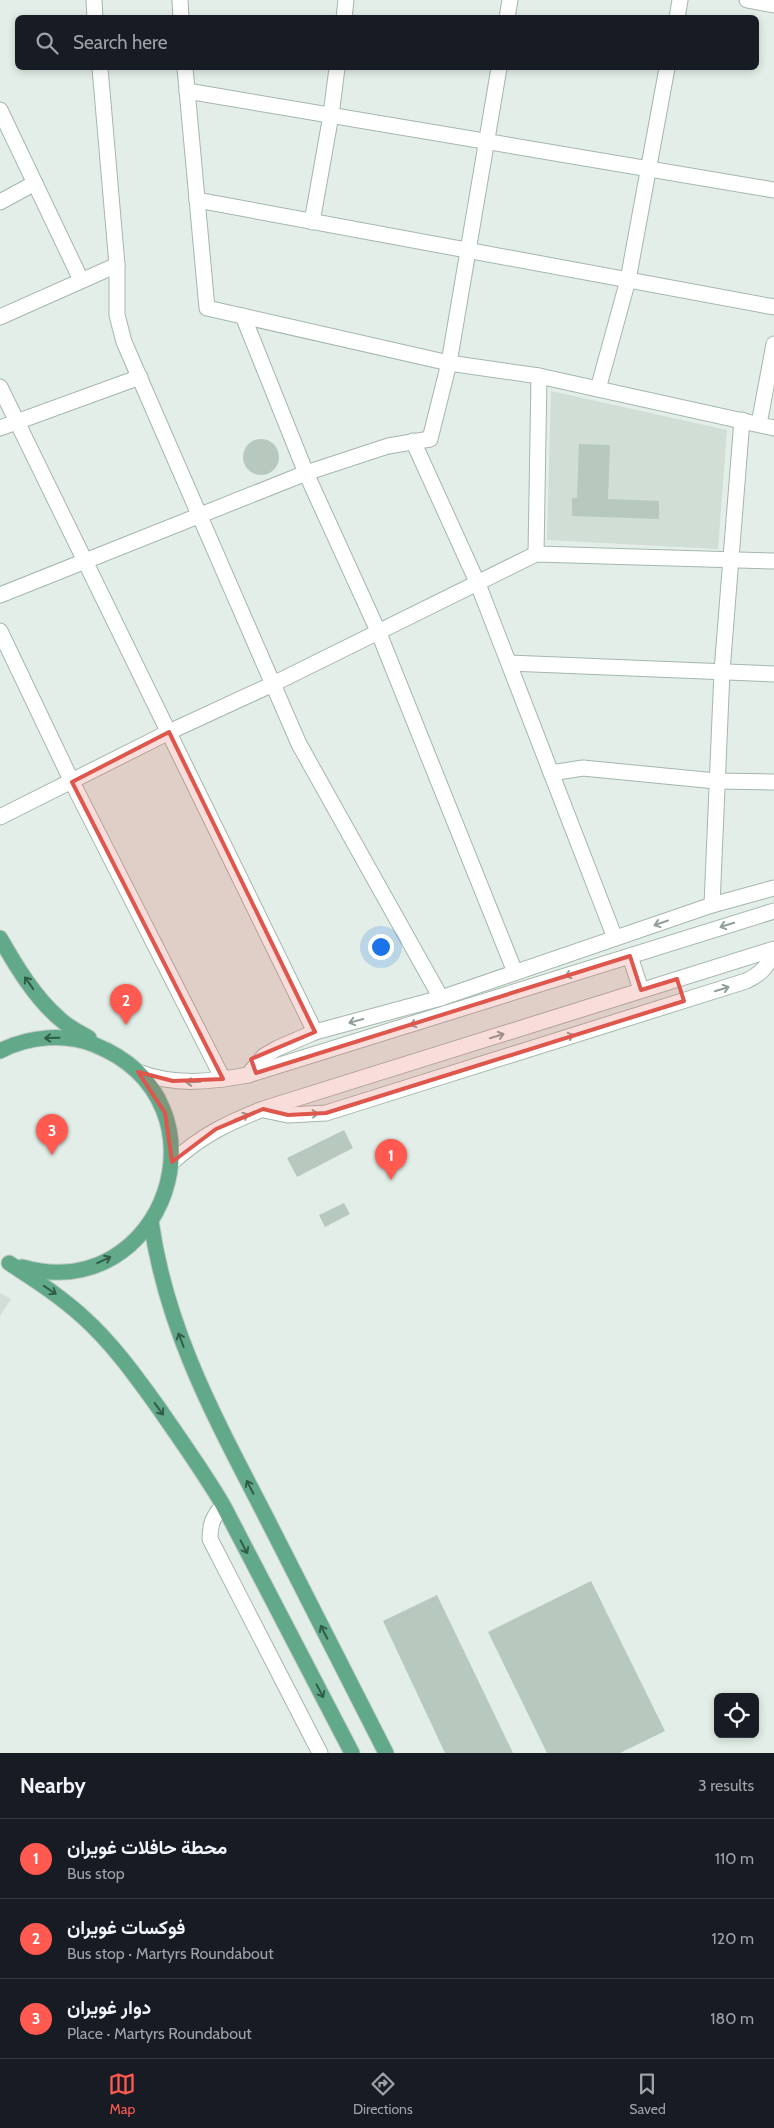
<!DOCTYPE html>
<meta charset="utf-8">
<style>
body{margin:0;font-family:Cabin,Vazirmatn,sans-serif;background:#242831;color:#f1f3f6}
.controls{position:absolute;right:15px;bottom:15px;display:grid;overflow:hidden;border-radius:8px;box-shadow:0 2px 8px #0003}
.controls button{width:45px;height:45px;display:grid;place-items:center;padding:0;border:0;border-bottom:1px solid #363941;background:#171b24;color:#f1f3f6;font:25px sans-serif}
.you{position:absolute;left:380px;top:946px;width:18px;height:18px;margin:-12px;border:4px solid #fff;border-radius:50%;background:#1a73e8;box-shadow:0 0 0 8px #1a73e833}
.badge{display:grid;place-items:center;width:32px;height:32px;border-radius:50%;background:#ff5950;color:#fff;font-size:16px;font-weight:700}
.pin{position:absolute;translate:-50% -41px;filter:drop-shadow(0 1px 2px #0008)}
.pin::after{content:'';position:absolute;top:26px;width:18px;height:15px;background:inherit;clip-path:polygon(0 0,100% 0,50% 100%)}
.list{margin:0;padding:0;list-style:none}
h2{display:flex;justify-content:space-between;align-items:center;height:65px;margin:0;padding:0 20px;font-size:21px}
h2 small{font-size:16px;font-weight:400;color:#9ea1a6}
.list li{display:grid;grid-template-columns:32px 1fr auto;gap:15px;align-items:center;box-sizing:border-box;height:80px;padding:0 20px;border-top:1px solid #363941}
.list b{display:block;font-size:19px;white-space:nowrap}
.list p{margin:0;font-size:16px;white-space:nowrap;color:#9ea1a6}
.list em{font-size:16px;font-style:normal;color:#9ea1a6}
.icon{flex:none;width:28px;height:28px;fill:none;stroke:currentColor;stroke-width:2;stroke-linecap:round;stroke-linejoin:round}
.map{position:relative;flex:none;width:774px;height:1753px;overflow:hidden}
.search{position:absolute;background:#171b24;box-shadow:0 2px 8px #0003;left:15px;right:15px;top:15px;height:55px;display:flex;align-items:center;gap:12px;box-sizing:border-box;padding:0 18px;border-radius:8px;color:#9ea1a6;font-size:19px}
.sheet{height:305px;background:#171b24}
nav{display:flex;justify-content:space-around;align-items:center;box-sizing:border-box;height:70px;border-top:1px solid #363941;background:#171b24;font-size:14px;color:#9ea1a6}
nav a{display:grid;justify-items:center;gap:2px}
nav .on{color:#ff5950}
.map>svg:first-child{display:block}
.built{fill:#d0ded5}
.building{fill:#b7c9bf}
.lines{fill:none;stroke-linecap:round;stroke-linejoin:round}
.minor-casing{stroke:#a4b7ad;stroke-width:17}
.major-casing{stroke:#c1cac6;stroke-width:17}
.minor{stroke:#fff;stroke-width:15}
.major{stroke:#62a989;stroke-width:15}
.oneway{stroke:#90a098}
.oneway2{stroke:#305c48}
.marked{fill:#de564c;fill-opacity:0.2;stroke:#de564c;stroke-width:4;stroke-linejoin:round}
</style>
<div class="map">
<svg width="774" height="1753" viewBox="0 0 774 1753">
<rect width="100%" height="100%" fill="#e2eee7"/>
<g class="built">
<path d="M 551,391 L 727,430 L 718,549 L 547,540 Z"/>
<path d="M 0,1293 L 11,1299 L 0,1316 Z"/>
</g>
<g class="building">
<circle cx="261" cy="457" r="18"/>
<path d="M 579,444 L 610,445 L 608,499 L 659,501 L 659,519 L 572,516 L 572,498 L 577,498 Z"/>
<path d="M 344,1130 L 353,1148 L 297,1177 L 287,1158 Z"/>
<path d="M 344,1203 L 350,1214 L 325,1227 L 319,1215 Z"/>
<path d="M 591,1581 L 665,1731 L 620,1753 L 547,1753 L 488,1632 Z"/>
<path d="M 437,1595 L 513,1753 L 445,1753 L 383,1621 Z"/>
</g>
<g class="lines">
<defs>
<g id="minor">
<path d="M 94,0 L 95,18"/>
<path d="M 180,0 L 181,18"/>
<path d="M 747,0 L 774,5"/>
<path d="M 344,18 L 346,0"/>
<path d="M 507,18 L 510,0"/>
<path d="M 677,18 L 680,0"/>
<path d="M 100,68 L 117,265 L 117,315 L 124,342 L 299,744 L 441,998"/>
<path d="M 185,68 L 207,308 L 449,363 L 539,376 L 774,428"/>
<path d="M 187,91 L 774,190"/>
<path d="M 0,110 L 81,280"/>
<path d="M 197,200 L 774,307"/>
<path d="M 0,202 L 35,183"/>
<path d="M 312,222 L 331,115 L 337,68"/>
<path d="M 243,316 L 306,473 L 378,631 L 515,972"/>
<path d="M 0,317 L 117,265"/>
<path d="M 0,387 L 315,1032"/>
<path d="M 598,389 L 628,280 L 667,68"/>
<path d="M 759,424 L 774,344"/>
<path d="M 0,428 L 140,377"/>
<path d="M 413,441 L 478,584 L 615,938"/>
<path d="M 536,554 L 539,376"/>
<path d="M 0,595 L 306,473 L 388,446 L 430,439 L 449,363 L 499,68"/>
<path d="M 0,631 L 72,782 L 223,1079"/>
<path d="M 509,663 L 774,674"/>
<path d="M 551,773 L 583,768 L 716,781 L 774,782"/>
<path d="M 0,817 L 169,732 L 273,684 L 536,554 L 774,561"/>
<path d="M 712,905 L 722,671 L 742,420"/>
<path d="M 630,956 L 641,990"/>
<path d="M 138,1072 C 175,1086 210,1082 248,1075 L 774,911"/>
<path d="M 248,1075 L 264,1056 L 278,1048 L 315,1032 L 441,998 L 712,905 L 774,888"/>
<path d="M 264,1110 L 288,1115 L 326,1113 L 746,981 C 761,974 767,967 774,952"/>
<path d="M 172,1162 C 203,1135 225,1124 263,1109 L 774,949"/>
<path d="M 223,1505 C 213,1517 210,1524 210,1539 L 320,1753"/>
</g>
<g id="major">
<path d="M 0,938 C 16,966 35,998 60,1019 C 68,1027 79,1032 89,1038"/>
<path d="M 0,1051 C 29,1036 65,1033 95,1045 C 236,1102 164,1307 22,1267"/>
<path d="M 151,1221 C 166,1329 215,1418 264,1513 C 305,1593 345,1673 386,1753"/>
<path d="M 9,1263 C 35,1280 60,1296 83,1317 C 112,1343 135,1375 158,1407 C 180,1439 203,1471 223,1505 L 352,1753"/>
</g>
</defs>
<use href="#minor" class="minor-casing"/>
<use href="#major" class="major-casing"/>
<use href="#minor" class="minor"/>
<use href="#major" class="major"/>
</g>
<defs><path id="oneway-shaft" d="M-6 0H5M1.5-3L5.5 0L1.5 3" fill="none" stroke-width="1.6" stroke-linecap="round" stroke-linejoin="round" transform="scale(1.25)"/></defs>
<g class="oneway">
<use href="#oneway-shaft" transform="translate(661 923) rotate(161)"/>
<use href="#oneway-shaft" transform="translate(727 925) rotate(163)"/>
<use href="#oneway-shaft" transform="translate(572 974) rotate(163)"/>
<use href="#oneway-shaft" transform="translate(722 989) rotate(-17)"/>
<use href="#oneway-shaft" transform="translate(356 1021) rotate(165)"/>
<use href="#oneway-shaft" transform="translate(417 1023) rotate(163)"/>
<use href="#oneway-shaft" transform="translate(497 1036) rotate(-17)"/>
<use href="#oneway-shaft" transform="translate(567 1037) rotate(-17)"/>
<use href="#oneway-shaft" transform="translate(193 1082) rotate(178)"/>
<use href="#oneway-shaft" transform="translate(311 1114) rotate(-4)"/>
<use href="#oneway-shaft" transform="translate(242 1117) rotate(-21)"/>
</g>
<g class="oneway2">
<use href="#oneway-shaft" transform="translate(29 983) rotate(-125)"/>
<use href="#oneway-shaft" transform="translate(52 1038) rotate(179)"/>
<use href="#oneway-shaft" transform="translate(104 1260) rotate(-25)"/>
<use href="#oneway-shaft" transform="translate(50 1290) rotate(34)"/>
<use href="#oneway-shaft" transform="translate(181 1340) rotate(-111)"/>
<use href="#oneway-shaft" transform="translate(159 1409) rotate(54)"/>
<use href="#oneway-shaft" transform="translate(250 1487) rotate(-117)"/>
<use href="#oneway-shaft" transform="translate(244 1547) rotate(62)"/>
<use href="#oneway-shaft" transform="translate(324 1632) rotate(-117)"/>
<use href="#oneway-shaft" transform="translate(320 1691) rotate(62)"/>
</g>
<path class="marked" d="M 169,732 L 315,1032 L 251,1059 L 256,1073 L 630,956 L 641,990 L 677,979 L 684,1001 L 326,1113 L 288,1115 L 263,1109 L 216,1129 L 172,1162 L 165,1113 L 138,1072 L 173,1081 L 223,1079 L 72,782 Z"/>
</svg>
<div class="controls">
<button><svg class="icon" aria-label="locate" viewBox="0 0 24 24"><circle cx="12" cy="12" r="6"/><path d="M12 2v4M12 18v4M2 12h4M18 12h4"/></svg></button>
</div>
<div class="you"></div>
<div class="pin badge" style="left:391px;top:1180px">1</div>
<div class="pin badge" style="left:126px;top:1025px">2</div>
<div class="pin badge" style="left:52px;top:1155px">3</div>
<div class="search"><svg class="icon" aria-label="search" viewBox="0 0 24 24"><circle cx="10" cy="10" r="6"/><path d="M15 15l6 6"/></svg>Search here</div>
</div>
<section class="sheet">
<h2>Nearby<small>3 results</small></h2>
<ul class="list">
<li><span class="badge">1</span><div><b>محطة حافلات غويران</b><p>Bus stop</p></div><em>110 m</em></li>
<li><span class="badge">2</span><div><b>فوكسات غويران</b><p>Bus stop · Martyrs Roundabout</p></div><em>120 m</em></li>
<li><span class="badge">3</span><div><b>دوار غويران</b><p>Place · Martyrs Roundabout</p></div><em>180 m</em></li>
</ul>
</section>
<nav>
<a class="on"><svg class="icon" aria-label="map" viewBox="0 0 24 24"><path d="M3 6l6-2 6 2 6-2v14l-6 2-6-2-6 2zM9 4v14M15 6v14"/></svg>Map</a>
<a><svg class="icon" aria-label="directions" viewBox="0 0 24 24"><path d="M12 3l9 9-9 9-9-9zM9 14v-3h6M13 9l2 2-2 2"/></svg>Directions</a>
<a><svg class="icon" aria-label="saved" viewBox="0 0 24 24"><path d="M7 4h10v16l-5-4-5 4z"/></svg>Saved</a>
</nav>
